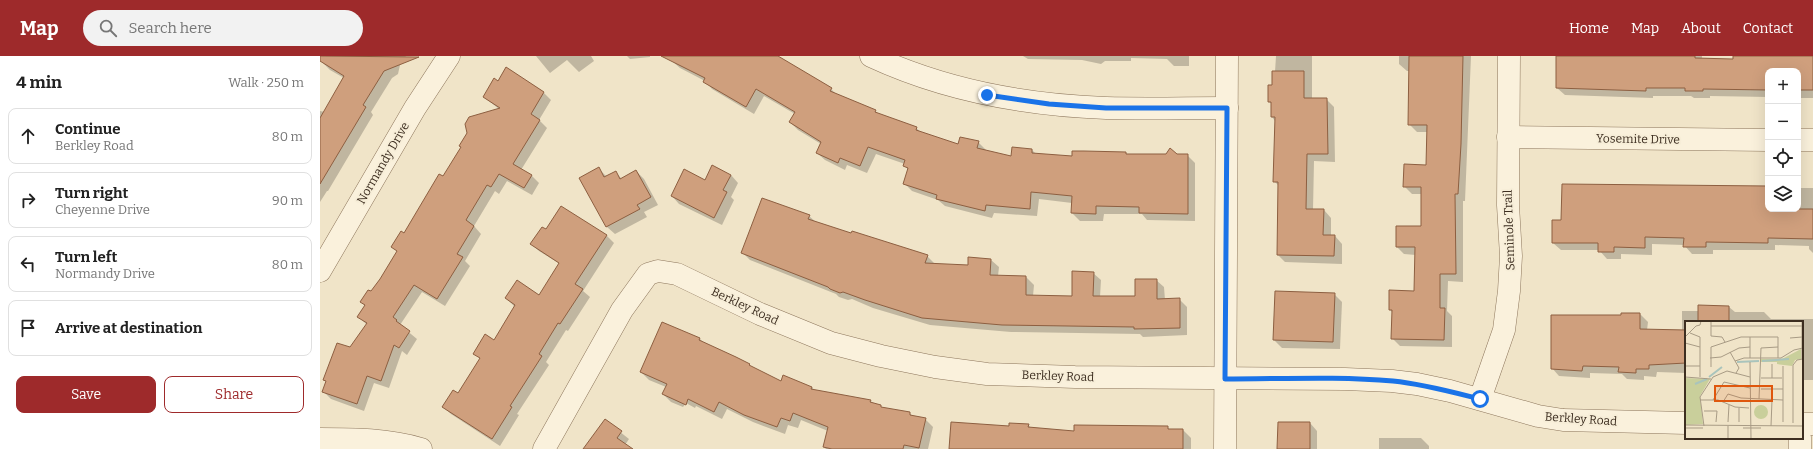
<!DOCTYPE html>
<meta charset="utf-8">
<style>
body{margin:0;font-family:Bitter,serif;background:#f2f2f2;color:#222}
.controls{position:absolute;right:12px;top:12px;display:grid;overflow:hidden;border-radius:8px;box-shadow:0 4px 16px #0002}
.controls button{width:36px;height:36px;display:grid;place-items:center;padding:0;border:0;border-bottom:1px solid #e0e0e0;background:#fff;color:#222;font:20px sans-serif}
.stop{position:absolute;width:12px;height:12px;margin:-9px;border:3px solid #1a73e8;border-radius:50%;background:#fff}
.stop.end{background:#1a73e8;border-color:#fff;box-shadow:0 1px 4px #0008}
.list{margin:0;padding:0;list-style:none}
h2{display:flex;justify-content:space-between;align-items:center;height:52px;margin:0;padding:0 16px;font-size:17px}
h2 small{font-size:13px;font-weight:400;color:#767676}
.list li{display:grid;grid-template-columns:26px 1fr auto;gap:12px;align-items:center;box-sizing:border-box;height:56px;margin:0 8px 8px;padding:0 8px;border:1px solid #e0e0e0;border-radius:8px}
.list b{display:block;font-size:15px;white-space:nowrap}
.list p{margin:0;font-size:13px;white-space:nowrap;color:#767676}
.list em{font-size:13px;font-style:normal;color:#767676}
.actions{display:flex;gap:8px;padding:12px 16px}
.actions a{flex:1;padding:9px 0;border:1px solid #9e2a2b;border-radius:8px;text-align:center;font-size:14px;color:#9e2a2b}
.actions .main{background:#9e2a2b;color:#fff}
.icon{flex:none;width:22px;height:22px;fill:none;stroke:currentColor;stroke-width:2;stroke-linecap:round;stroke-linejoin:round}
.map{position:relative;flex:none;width:1493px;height:393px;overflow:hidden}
header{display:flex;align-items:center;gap:24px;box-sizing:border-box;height:56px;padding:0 20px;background:#9e2a2b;color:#fff}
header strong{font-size:19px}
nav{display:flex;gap:22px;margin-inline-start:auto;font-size:14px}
.search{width:280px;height:36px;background:#f2f2f2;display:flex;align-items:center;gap:10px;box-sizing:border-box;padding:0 14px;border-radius:22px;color:#767676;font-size:15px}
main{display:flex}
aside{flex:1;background:#fff}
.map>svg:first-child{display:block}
.shadow{fill:#0003}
.building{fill:#cf9f7d;stroke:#8d5f41}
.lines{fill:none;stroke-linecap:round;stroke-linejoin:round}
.minor-casing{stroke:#8d765c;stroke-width:23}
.minor{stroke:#faf1dc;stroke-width:22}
.route{stroke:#1a73e8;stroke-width:5}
.labels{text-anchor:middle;stroke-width:4;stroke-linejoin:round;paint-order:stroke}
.street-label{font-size:12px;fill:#3d2e20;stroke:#f7eed8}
.inset-river{fill:none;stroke:#a9c4bc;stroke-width:2}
.inset-road{fill:none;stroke:#a89b85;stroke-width:1}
.view{fill:#df570d;fill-opacity:0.15;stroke:#df570d;stroke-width:2}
.inset-edge{fill:none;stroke:#3d2e20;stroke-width:2}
</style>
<header>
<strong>Map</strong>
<div class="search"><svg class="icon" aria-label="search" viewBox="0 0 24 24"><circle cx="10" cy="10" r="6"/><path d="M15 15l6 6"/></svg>Search here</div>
<nav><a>Home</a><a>Map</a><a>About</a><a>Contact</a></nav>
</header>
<main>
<aside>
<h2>4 min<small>Walk · 250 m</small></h2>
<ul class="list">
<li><svg class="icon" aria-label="ahead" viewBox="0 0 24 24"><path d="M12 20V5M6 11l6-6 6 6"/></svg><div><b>Continue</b><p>Berkley Road</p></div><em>80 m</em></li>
<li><svg class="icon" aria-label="right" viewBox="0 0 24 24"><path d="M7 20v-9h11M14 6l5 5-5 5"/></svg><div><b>Turn right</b><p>Cheyenne Drive</p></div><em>90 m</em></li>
<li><svg class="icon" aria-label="left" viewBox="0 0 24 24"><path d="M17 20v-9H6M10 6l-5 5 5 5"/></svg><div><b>Turn left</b><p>Normandy Drive</p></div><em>80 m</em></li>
<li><svg class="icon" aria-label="arrive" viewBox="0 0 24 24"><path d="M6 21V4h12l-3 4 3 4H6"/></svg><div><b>Arrive at destination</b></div></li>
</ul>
<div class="actions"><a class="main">Save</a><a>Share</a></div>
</aside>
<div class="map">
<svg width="1493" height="393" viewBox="0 0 1493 393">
<rect width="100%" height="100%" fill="#f0e4c8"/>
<g class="shadow">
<path d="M 6,0 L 86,0 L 80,9 L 78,18 L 72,22 L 51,56 L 53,59 L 8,135 L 7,135 L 0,146 L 0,55 L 5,56 L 24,22 L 10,14 L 2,6 Z"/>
<path d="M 216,0 L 271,0 L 274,5 L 259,16 L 247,4 L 230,17 Z"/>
<path d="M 307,0 L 330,0 L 330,1 L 310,3 Z"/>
<path d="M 354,0 L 456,0 L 511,33 L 517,39 L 555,55 L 560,59 L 596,72 L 602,77 L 638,89 L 658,86 L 666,94 L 666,95 L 692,102 L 712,94 L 716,98 L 753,101 L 806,97 L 808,99 L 867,99 L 875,107 L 875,165 L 827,164 L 822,158 L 784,158 L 783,165 L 760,165 L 752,157 L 752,147 L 719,143 L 717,160 L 674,157 L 672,162 L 625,150 L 618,144 L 592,135 L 584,127 L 588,114 L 585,108 L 556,98 L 547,117 L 527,109 L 525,114 L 505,104 L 497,97 L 501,88 L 478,74 L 470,66 L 475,58 L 444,40 L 434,58 L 392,33 L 385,25 L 360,12 L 352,5 Z"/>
<path d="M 703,0 L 869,0 L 869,10 L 854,10 L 847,3 L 811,2 L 811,5 L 785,5 L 781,8 L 762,4 L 708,3 Z"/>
<path d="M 956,0 L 992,0 L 992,43 L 1006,43 L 1014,51 L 1015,106 L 994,105 L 993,154 L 1004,154 L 1011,162 L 1011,180 L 1015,180 L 1022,188 L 1022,208 L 965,206 L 958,199 L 959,130 L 954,125 L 955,65 L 952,61 L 952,48 L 949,46 L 955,16 Z"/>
<path d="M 1079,0 L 1151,0 L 1145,145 L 1143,145 L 1143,226 L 1128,225 L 1127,255 L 1132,260 L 1132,291 L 1080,290 L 1072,282 L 1073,257 L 1070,254 L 1095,236 L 1096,199 L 1084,198 L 1077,191 L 1102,171 L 1102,138 L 1092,138 L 1084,130 L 1107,110 L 1108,76 L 1097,76 L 1089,68 L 1090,15 L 1087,15 L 1079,8 Z"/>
<path d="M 1237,0 L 1382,0 L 1382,3 L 1414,4 L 1414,0 L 1493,0 L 1493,42 L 1478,42 L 1478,15 L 1448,15 L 1448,41 L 1390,40 L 1390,42 L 1374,42 L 1371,40 L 1333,40 L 1333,42 L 1245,39 L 1237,32 Z"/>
<path d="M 186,13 L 224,37 L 231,44 L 219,64 L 227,72 L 201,114 L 211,119 L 219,127 L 212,139 L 187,125 L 179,138 L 175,135 L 154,170 L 161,178 L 145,205 L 150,210 L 125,250 L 102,236 L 80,269 L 97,283 L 87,299 L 82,295 L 69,332 L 54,327 L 44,355 L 11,343 L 4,336 L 47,269 L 38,260 L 45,250 L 42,246 L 61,224 L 78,196 L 72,191 L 84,178 L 124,121 L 179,53 L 164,41 L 178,26 Z"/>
<path d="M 279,113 L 287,121 L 295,116 L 302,123 L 316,115 L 324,123 L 338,149 L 324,156 L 327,161 L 295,178 L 287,171 L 261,123 Z"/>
<path d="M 411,119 L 418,127 L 411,141 L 414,144 L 402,169 L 359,148 L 352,140 L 386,125 Z"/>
<path d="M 1448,131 L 1448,153 L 1478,153 L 1478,132 L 1493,132 L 1493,197 L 1489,193 L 1489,190 L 1455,189 L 1455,194 L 1393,194 L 1393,198 L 1372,198 L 1364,189 L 1332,188 L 1332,199 L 1301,198 L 1301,203 L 1287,203 L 1279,194 L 1241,194 L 1233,187 L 1242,165 Z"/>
<path d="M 489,160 L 497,167 L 607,200 L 615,208 L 649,210 L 649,202 L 671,204 L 679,211 L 678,220 L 706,221 L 714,229 L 713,240 L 753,241 L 773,217 L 781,224 L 780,241 L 816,241 L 836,224 L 844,231 L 845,244 L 859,243 L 867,251 L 867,279 L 823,281 L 820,278 L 691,276 L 610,269 L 553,252 L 532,243 L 528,244 L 519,241 L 516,238 L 430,204 L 422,196 Z"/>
<path d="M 226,175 L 286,179 L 294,187 L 263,235 L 270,241 L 248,275 L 246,274 L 226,306 L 229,309 L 197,358 L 199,359 L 180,390 L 131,358 L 123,351 L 139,339 L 161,304 L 155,297 L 174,285 L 195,251 L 186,242 L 219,240 L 240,208 L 219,195 L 212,188 Z"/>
<path d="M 1014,238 L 1022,246 L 1020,293 L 962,292 L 954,284 Z"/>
<path d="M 1409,251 L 1415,256 L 1444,256 L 1451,263 L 1493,263 L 1493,324 L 1482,324 L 1482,266 L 1366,266 L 1366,317 L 1337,316 L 1336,321 L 1324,320 L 1324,324 L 1307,323 L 1302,318 L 1270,317 L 1270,322 L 1239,320 L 1232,312 L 1302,260 L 1320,258 L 1328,266 L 1327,274 L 1362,275 L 1362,255 L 1379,255 Z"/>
<path d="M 343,268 L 380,283 L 384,287 L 429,309 L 433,312 L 461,326 L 492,331 L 494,334 L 550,345 L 563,352 L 589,357 L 593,360 L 605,363 L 613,371 L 608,393 L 506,393 L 504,391 L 508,375 L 481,364 L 478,372 L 468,369 L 465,378 L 433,366 L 407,353 L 402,363 L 376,350 L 375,352 L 366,347 L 363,351 L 351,346 L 343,338 L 346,331 L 329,324 L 321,316 Z"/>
<path d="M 285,364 L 309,383 L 305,389 L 311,393 L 265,393 Z"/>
<path d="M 990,367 L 997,375 L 997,393 L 1007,393 L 959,393 Z"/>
<path d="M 708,369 L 711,372 L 755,376 L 847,371 L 850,374 L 863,374 L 871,382 L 871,393 L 630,393 L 690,371 Z"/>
<path d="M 1059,382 L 1101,382 L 1109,390 L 1109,393 L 1059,393 Z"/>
</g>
<g class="building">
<path d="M 0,0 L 99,1 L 64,15 L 43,49 L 46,51 L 0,128 L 0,62 L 24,20 L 0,5 Z"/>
<path d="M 341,0 L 458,0 L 512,32 L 510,35 L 556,54 L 555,56 L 597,71 L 596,74 L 638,88 L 640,81 L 659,85 L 657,92 L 691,100 L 692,91 L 712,93 L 712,97 L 752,100 L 752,95 L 764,95 L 806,96 L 806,98 L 846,98 L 850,92 L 857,98 L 868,98 L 868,158 L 819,157 L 819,151 L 776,150 L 776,158 L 751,157 L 752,140 L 711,136 L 710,153 L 666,149 L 665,155 L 616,143 L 617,139 L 583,128 L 588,112 L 583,110 L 585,104 L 548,91 L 540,110 L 520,102 L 518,107 L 496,97 L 501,86 L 469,66 L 475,56 L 436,33 L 426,51 L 383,26 L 385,22 Z"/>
<path d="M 1089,0 L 1143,0 L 1141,88 L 1138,138 L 1135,138 L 1136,218 L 1120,218 L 1120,252 L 1125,252 L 1124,284 L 1071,283 L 1072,254 L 1069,254 L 1069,234 L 1094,235 L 1095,191 L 1076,191 L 1076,170 L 1101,170 L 1101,131 L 1083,131 L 1084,108 L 1106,109 L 1107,69 L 1088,69 Z"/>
<path d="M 1236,0 L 1375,0 L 1375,2 L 1413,3 L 1413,0 L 1493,0 L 1493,34 L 1478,34 L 1478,15 L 1448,15 L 1448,34 L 1383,33 L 1383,35 L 1365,35 L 1365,32 L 1326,32 L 1326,35 L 1236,32 Z"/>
<path d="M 186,11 L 224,36 L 211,58 L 220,64 L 193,108 L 212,119 L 204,132 L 179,118 L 171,131 L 167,129 L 146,164 L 154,170 L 137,198 L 143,201 L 117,243 L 94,229 L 73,261 L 77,264 L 76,265 L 90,275 L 79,292 L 74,289 L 61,325 L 47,320 L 37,348 L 2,336 L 6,325 L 3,324 L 17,287 L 30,291 L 47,267 L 37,261 L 45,249 L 40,246 L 48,234 L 51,235 L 60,223 L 77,195 L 71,191 L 81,175 L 84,177 L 119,118 L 123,120 L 141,91 L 139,90 L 147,77 L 145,68 L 149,61 L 180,52 L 163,41 L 174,22 L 178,25 Z"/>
<path d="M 952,15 L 984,15 L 984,42 L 1007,42 L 1008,98 L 987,98 L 986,153 L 1004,153 L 1003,179 L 1015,179 L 1014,200 L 957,199 L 958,126 L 953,126 L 955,61 L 951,61 L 951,46 L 948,46 L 948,29 L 952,29 Z"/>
<path d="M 392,109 L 411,119 L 403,134 L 407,136 L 394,162 L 351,140 L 364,113 L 385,124 Z"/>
<path d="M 279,111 L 284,121 L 296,115 L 300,123 L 316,114 L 331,141 L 317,149 L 320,153 L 286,171 L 259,122 Z"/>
<path d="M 1242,128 L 1448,130 L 1448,153 L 1493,153 L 1493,183 L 1448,182 L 1448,187 L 1386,186 L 1386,191 L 1363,191 L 1364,182 L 1325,181 L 1325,192 L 1294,191 L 1294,196 L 1278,196 L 1278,187 L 1232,187 L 1232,164 L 1241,164 Z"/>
<path d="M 442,142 L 490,159 L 488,163 L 531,177 L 532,175 L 608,199 L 605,207 L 648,209 L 648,201 L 671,203 L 670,219 L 706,220 L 706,239 L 752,240 L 752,215 L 774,216 L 773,240 L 815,240 L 815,223 L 837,223 L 837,243 L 860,242 L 860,272 L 814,273 L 814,271 L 682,269 L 602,262 L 545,244 L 523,236 L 520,237 L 510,233 L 508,231 L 421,197 Z"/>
<path d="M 241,150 L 287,179 L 255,228 L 263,233 L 240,268 L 238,267 L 219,298 L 222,300 L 190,350 L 192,351 L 172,383 L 122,351 L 133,334 L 138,337 L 160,302 L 153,298 L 165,278 L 174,284 L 195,249 L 185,242 L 197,224 L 219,239 L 239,207 L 210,188 L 222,171 L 226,173 Z"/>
<path d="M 955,235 L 1015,237 L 1013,286 L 953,284 Z"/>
<path d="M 1378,249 L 1409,250 L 1409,266 L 1378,266 Z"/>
<path d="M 1301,257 L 1320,257 L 1320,273 L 1366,274 L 1366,307 L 1329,309 L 1329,313 L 1316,313 L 1316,317 L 1298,316 L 1299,311 L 1263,310 L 1262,315 L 1231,313 L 1231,259 L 1301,259 Z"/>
<path d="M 342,266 L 380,282 L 379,284 L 416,301 L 430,308 L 429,309 L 461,325 L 463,319 L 492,331 L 491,333 L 551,344 L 550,346 L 561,349 L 561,351 L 590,356 L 590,359 L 606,362 L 599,392 L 584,389 L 583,393 L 512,393 L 503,391 L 508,371 L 473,357 L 470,365 L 461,362 L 457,371 L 424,359 L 399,346 L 394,356 L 368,343 L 366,349 L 342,338 L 347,328 L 320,316 Z"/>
<path d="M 285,363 L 302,375 L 297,382 L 313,393 L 263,393 Z"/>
<path d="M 631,366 L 689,370 L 689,367 L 709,368 L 708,371 L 754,375 L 754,369 L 848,370 L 848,373 L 863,373 L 863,393 L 629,393 Z"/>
<path d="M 958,366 L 990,366 L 990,393 L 957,393 Z"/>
</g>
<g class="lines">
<defs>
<g id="minor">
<path d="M 551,0 C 624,34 705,49 786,52 C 826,53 867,52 907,52"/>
<path d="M 1188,81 L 1448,84"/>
<path d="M 1478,84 L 1493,84"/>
<path d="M 0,215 L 95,52 L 129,0"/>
<path d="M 1160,343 L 1184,274 L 1189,235 L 1191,200 L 1188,149 L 1189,0"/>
<path d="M 1482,368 L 1493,368"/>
<path d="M 0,383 C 34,383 68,383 101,393"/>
<path d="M 224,393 L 302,254 L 328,218 L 338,215 L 357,218 L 440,258 L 511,287 L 561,300 L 615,311 L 667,318 L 755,321 L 1025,323 L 1072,325 L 1097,328 L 1130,335 L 1218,360 L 1243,364 L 1366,367"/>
<path d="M 905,393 L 907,0"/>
<path d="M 1480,393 L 1480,382"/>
</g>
</defs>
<use href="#minor" class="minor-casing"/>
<use href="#minor" class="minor"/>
</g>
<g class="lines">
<path class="route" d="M 667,39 L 729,48 L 786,52 L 907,52 L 905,323 C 961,323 1018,320 1073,325 C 1103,328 1132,336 1160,343"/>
</g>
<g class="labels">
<g class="street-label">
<text transform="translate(1318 83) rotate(1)" y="4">Yosemite Drive</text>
<text transform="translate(63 107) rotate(-60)" y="4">Normandy Drive</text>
<text transform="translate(1189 174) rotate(-92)" y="4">Seminole Trail</text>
<text transform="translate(425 250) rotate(25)" y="4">Berkley Road</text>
<text transform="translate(738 320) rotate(2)" y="4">Berkley Road</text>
<text transform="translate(1261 363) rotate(4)" y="4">Berkley Road</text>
</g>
</g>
<g transform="translate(1365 265)">
<rect width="118" height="118" fill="#f0e4c8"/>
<path d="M 116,28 L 116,38 L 110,39 L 107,45 L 92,43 L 92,41 L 76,41 L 76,38 L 97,38 ZM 0,57 L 25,58 L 15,75 L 18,103 L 0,104 ZM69 91a7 7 0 1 1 14 0a7 7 0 1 1-14 0Z" fill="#c9cf9b"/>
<path class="inset-river" d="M 77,40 L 104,38M 52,41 L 74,40M 24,56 L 37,46M 10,63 L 22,58"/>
<path class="inset-road" d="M 26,0 L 26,15 L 37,16 L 40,21M 26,5 L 117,5M 5,12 L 15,16 L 15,56M 0,16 L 11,5 L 15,4 L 16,0M 105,17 L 117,16M 0,22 L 15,26M 45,31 L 54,47 L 51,52M 25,37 L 36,36 L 54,27 L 65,26M 65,37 L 65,16M 117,38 L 117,0M 50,40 L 59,37 L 96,37 L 109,29 L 118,27M 65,41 L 66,118M 0,45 L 15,45M 98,45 L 98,101M 26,46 L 26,26 L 56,16 L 93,16 L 93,37M 0,56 L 26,58M 76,57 L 97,57M 87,57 L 87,43M 76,68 L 98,68M 74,78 L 76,27 L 93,26M 15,79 L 33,79 L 50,86 L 64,87M 28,79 L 39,61 L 65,67M 38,81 L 43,73 L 56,77 L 98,79M 19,90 L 32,90 L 31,101M 43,101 L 44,84M 54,101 L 54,87M 108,102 L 108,44 L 112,39 L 118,38M 0,104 L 118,105M 19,105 L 15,76 L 28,56 L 42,50 L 65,56M 86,105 L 87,79M 0,107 L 18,107M 58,107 L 76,107M 43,118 L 43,105"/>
<path class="view" d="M 30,65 L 87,65 L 87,80 L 30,80 Z"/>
<rect width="118" height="118" class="inset-edge"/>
</g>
</svg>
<div class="controls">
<button>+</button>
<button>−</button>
<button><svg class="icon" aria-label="locate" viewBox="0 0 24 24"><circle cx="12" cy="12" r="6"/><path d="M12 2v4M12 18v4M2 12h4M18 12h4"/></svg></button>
<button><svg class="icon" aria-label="layers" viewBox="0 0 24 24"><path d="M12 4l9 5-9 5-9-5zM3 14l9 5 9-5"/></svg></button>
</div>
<div class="stop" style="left:1160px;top:343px"></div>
<div class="stop end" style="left:667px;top:39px"></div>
</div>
</main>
